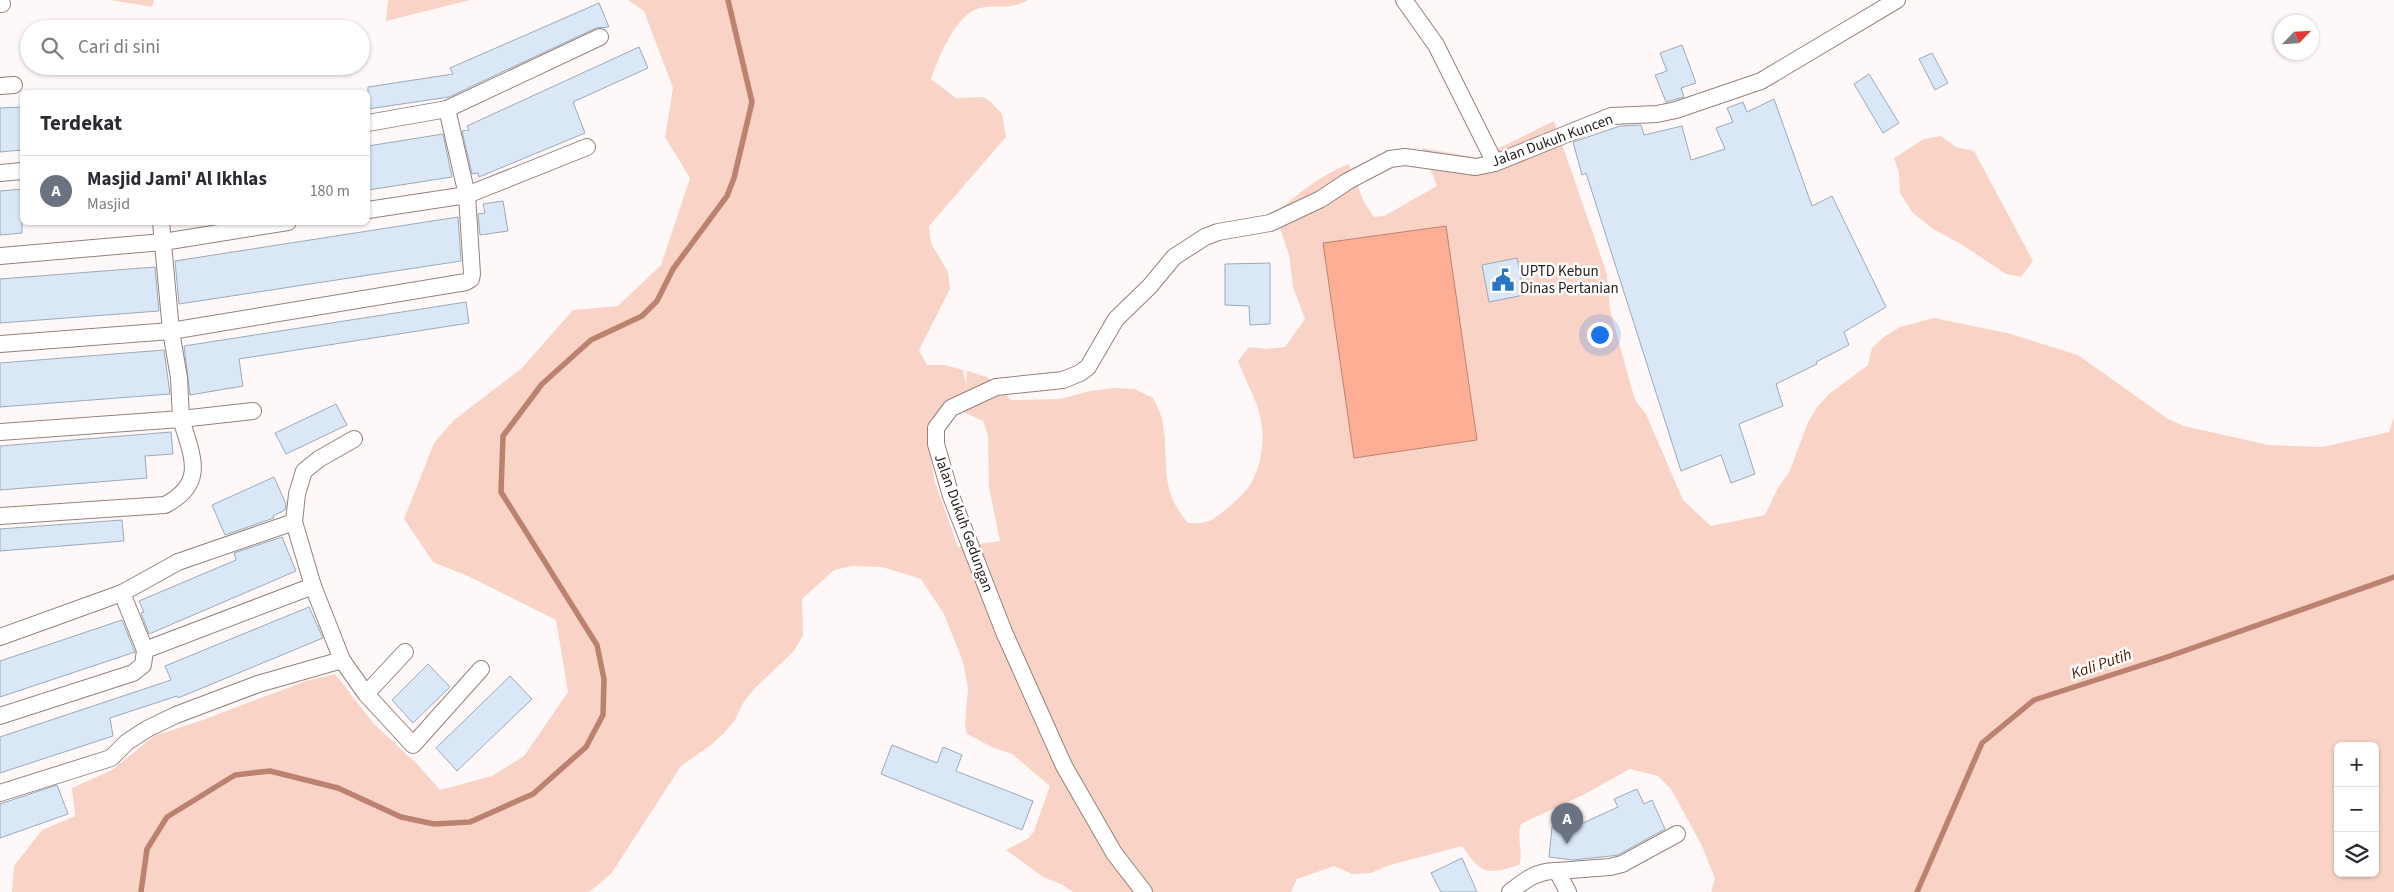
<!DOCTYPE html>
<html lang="id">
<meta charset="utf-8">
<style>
body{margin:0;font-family:"Source Sans 3",sans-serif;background:#f2f2f3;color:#2b2b33}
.controls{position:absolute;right:15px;bottom:15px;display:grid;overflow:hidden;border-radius:8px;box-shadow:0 1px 4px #0004}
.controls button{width:45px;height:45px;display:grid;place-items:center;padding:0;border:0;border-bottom:1px solid #e1e1e2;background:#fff;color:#2b2b33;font:25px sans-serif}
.compass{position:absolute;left:2274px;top:15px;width:45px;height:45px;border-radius:50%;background:#fff;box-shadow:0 1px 4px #0004;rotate:65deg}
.you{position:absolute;left:1599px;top:334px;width:18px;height:18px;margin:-12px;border:4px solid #fff;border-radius:50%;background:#1a73e8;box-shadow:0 0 0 8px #1a73e833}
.badge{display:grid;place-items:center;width:32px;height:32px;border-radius:50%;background:#ea580c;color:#fff;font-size:16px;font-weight:700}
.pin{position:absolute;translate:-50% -41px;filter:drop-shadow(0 1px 2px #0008)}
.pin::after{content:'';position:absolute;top:26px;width:18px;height:15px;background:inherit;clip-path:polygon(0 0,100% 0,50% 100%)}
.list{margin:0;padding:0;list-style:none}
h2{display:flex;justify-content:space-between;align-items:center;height:65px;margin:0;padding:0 20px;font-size:21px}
h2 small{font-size:16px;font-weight:400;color:#7c7c81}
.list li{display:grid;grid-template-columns:32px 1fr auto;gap:15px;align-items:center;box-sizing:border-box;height:70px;padding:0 20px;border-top:1px solid #e1e1e2}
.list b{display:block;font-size:19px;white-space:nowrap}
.list p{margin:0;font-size:16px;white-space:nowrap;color:#7c7c81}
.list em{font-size:16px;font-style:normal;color:#7c7c81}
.icon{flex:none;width:28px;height:28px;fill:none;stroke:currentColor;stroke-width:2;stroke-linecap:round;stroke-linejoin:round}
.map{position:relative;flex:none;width:2394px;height:892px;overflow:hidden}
.search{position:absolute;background:#fff;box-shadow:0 1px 4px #0004;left:20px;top:20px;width:350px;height:55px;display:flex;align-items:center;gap:12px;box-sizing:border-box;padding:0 18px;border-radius:28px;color:#7c7c81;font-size:19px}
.panel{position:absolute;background:#fff;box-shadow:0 1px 4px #0004;left:20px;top:90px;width:350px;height:135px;border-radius:8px}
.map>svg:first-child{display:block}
.green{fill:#fad3c7;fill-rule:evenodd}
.water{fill:#feae95;stroke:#bc8270}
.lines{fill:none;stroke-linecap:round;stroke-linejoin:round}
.stream{stroke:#bc8270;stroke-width:5.5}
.building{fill:#dae7f6;stroke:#9ba9b9}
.street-casing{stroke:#968079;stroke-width:18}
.street{stroke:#fff;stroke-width:16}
.labels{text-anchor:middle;stroke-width:5;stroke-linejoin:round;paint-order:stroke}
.street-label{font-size:15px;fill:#231b18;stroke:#fff}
.poi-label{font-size:15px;fill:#231b18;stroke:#fff;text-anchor:start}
.water-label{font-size:16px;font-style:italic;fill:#541903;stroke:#fff}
</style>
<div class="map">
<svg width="2394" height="892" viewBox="0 0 2394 892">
<rect width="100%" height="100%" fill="#fef9f8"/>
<g class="green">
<path d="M 110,0 L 154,0 L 152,7 Z"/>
<path d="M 388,0 L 470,0 L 386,21 Z"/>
<path d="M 628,0 L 1028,0 C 1007,11 1000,4 980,8 C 956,13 938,59 931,79 L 956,98 L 982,97 L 990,101 L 1002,114 L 1006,137 L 929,226 L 931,243 L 948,272 L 950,289 L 919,350 L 927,365 L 945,365 L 963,370 L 966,385 L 967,371 L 987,377 L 1011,400 L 1060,399 L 1090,391 L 1114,388 L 1135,389 L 1153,398 C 1156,405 1161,412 1162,420 C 1168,444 1163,469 1170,493 C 1174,505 1181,514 1188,523 C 1211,525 1215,518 1232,504 C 1248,491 1255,480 1260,460 C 1269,417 1253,399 1238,361 L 1249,347 L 1266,349 L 1285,347 L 1305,319 L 1293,287 L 1289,255 L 1275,213 C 1298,194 1320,175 1349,164 L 1364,202 L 1374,217 L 1384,216 L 1437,186 L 1422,148 L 1479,158 L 1554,121 L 1607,274 L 1610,310 L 1635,400 L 1646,414 L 1683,500 L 1711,526 L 1765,515 L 1779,486 L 1789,473 L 1808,422 L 1818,406 L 1829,394 L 1868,365 L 1872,348 L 1885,336 L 1900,327 L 1934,318 L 2007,333 L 2078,355 L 2168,419 L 2184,426 L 2269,445 L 2322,447 L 2389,432 L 2394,417 L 2394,892 L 1711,892 L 1715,879 L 1702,846 L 1671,789 L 1658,776 L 1630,769 L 1583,795 L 1521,824 C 1516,838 1524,851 1519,865 C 1487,875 1482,875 1462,846 L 1387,866 L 1371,873 L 1352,874 L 1334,866 L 1297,879 L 1291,892 L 1073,892 L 1061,884 L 1043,877 L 1006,850 L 1029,838 L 1034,831 L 1050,786 L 1012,754 L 994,748 L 967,734 L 965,725 L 968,688 L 963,662 L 944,614 L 921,579 L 882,567 L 852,566 L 834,570 L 802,599 L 803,635 L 794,651 L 754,689 L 743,703 L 735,720 L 724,733 L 711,745 L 681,766 L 611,874 L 589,892 L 12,892 L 14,866 L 42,830 L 75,816 L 72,788 L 112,770 L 154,736 L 200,721 L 306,681 L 335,674 L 374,724 L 418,765 L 440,790 L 492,776 L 524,756 L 568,692 L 556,620 L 470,577 L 433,562 L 404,519 L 434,443 L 454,420 L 522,368 L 573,310 L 618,306 L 661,265 L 690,178 L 665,137 L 673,88 L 644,11 ZM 946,404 L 983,421 L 988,435 L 989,487 L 1000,541 L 958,547 L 935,482 L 929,448 L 932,418 ZM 2338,746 L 2375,746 L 2375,873 L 2338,873 Z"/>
<path d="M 1941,136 L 1956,147 L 1974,151 L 2033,261 L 2021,277 L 2006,274 L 1961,244 L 1933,229 L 1913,213 L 1900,193 L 1899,173 L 1894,158 L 1924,139 Z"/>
</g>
<path class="water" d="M 1446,226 L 1477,440 L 1354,458 L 1323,243 Z"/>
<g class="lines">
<g class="stream">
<path d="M 141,892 L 147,849 L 167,817 L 235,775 L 270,771 L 338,788 L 401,817 L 434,824 L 470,822 L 533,794 L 586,747 L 603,715 L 604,679 L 597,645 L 501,492 L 503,436 L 542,384 L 591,340 L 642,316 L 657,301 L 673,269 L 727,196 L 734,178 L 752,102 L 728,0"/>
<path d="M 1917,892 L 1982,743 L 2034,700 L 2167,657 L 2394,577"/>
</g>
</g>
<g class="building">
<path d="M 599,3 L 609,27 L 596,28 L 449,97 L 368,109 L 368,87 L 453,74 L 450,68 Z"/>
<path d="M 1682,45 L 1696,83 L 1681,88 L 1684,97 L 1666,102 L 1655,75 L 1667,71 L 1660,53 Z"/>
<path d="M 639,47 L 648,68 L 573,102 L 585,133 L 479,177 L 478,173 L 472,174 L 462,131 L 469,130 L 467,126 Z"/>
<path d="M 1932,53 L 1948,83 L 1935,90 L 1919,59 Z"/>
<path d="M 1869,74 L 1899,123 L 1883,133 L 1854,84 Z"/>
<path d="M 1774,99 L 1812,206 L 1832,196 L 1886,307 L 1844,332 L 1849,345 L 1816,362 L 1817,364 L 1776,384 L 1783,406 L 1739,424 L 1755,474 L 1731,483 L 1721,455 L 1681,471 L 1586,173 L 1582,175 L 1573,142 L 1620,126 L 1641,125 L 1644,135 L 1682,126 L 1691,160 L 1725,149 L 1716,128 L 1733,122 L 1727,108 L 1743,102 L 1747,112 Z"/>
<path d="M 22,107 L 22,150 L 0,152 L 0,108 Z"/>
<path d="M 443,134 L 452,177 L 368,190 L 368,146 Z"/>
<path d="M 22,189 L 22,233 L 0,235 L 0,191 Z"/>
<path d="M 503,201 L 508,231 L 480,235 L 478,214 L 485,213 L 483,204 Z"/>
<path d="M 458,217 L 461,261 L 179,304 L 175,261 Z"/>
<path d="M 1517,258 L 1524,295 L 1489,302 L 1482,265 Z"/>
<path d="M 1270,263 L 1270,324 L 1250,325 L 1249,306 L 1225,305 L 1225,264 Z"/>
<path d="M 155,267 L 159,311 L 0,323 L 0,279 Z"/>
<path d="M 466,302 L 469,323 L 239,359 L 243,386 L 190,395 L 184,346 Z"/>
<path d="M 164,350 L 170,394 L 0,407 L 0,363 Z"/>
<path d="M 336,404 L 347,425 L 286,454 L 275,433 Z"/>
<path d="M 171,432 L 173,454 L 145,456 L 147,478 L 0,490 L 0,446 Z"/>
<path d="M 274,477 L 286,504 L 285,510 L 273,516 L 274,518 L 225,535 L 212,505 Z"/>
<path d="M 122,520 L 124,541 L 0,551 L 0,529 Z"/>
<path d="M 282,537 L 296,571 L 149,634 L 141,613 L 144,612 L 139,601 L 236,560 L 234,553 Z"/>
<path d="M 309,607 L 323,638 L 178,698 L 177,696 L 110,718 L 113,736 L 0,773 L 0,737 L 171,680 L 165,666 Z"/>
<path d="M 122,620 L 135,652 L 0,697 L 0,661 Z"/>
<path d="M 428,664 L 450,687 L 413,723 L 392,700 Z"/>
<path d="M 510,676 L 532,699 L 457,771 L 436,748 Z"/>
<path d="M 892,745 L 937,763 L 943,747 L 962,755 L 956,771 L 1033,801 L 1022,830 L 881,774 Z"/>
<path d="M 57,785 L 68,814 L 0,838 L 0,804 Z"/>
<path d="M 1637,789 L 1644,804 L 1652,800 L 1665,829 L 1618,855 L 1611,856 L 1573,860 L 1549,857 L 1552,827 L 1570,829 L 1618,807 L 1614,799 Z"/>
<path d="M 1462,858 L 1477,892 L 1441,892 L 1431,873 Z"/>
</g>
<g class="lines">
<defs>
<g id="street">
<path d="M 1404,0 L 1436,45 L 1495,163"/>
<path d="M 0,4 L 2,4"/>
<path d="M 0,86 L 14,85"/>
<path d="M 368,123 L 447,109"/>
<path d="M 0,173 L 22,171"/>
<path d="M 368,210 L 467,195 L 587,147"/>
<path d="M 0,256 L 163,242 L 288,222"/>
<path d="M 0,344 L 171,331 L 466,282 L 471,279 L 472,274 L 467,195 L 447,109 L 600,37"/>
<path d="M 0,432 L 181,419 L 179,378 L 171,331 L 161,222"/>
<path d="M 354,439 L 319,459 L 304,471 L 297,494 L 294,522 L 313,586 L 342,660 L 366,694 L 413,745 L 481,669"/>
<path d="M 0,516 L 165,505 C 207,483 192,456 181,419 L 253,411"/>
<path d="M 122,593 L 145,650"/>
<path d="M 0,637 L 122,593 L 178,562 L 294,522"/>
<path d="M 366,694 L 405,652"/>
<path d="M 0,716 L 133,673 L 143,665 L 145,650 L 313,586"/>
<path d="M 0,793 L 111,758 L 127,742 L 147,729 L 176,715 L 258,684 L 342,660"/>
<path d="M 1557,871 L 1610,867 L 1622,864 L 1677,834"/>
<path d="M 1144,892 L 1114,853 L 1064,766 L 1004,632 L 951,496 L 936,444 L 936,428 L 951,408 L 996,387 L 1063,380 L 1080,373 L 1088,367 L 1116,319 L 1150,286 L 1174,257 L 1205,237 L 1218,232 L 1270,223 L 1321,199 L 1348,181 L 1390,159 L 1405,157 L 1476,167 L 1495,163 L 1611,116 L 1657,114 L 1676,110 L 1761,81 L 1897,0"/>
<path d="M 1510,892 C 1525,880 1538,870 1557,871 L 1568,892"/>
</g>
</defs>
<use href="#street" class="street-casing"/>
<use href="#street" class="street"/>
</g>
<defs>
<symbol id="civic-bare" viewBox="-9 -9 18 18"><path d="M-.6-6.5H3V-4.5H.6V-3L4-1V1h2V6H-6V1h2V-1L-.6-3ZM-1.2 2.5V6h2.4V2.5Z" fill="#2976c6" stroke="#fff" stroke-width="2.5" paint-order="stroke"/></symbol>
</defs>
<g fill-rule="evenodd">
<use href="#civic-bare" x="1487" y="264" width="32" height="32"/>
</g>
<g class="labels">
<g class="street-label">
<text transform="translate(1552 140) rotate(-20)" y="5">Jalan Dukuh Kuncen</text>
<text transform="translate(964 523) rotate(70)" y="5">Jalan Dukuh Gedungan</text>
</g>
<g class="poi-label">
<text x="1520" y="276">UPTD Kebun<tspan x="1520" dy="17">Dinas Pertanian</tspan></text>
</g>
<g class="water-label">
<text transform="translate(2101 663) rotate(-19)" y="6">Kali Putih</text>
</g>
</g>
</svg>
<div class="controls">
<button>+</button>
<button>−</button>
<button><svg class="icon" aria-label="layers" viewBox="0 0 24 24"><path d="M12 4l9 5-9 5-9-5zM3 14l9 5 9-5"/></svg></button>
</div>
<svg class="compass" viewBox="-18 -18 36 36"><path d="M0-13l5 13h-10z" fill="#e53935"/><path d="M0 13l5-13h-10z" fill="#7c7c81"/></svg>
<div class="you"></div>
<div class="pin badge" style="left:1567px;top:844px;background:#6b7280">A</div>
<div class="search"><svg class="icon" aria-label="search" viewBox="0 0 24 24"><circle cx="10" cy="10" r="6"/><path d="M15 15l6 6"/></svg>Cari di sini</div>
<section class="panel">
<h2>Terdekat<small></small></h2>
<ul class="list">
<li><span class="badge" style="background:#6b7280">A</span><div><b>Masjid Jami' Al Ikhlas</b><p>Masjid</p></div><em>180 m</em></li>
</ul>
</section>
</div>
